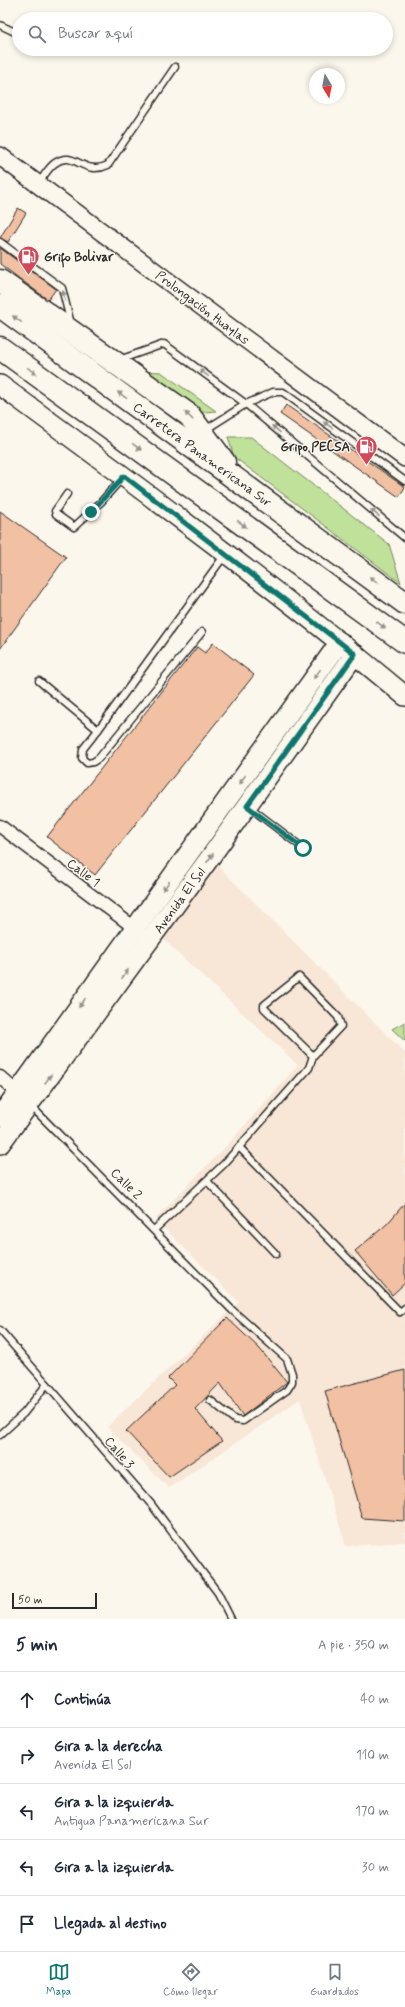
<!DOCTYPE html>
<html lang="es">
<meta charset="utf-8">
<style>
body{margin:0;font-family:Mynerve,sans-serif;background:#f6f6f7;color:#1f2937}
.compass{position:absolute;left:309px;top:68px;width:36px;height:36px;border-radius:50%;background:#fff;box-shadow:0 2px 6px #0003;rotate:170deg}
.scale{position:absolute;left:12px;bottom:10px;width:85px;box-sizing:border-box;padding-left:4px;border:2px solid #2b2b2b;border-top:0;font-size:11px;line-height:14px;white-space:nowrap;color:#2b2b2b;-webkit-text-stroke:3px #fbf7ec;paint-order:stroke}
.stop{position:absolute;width:12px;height:12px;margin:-9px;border:3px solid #0f766e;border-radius:50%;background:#fff}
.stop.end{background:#0f766e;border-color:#fff;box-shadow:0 1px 4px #0008}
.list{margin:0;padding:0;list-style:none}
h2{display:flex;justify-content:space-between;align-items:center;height:52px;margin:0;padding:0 16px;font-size:17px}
h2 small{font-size:13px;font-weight:400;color:#747a83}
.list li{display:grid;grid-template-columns:26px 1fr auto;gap:12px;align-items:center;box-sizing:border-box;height:56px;padding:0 16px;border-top:1px solid #e0e1e3}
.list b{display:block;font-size:15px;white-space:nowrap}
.list p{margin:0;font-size:13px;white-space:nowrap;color:#747a83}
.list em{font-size:13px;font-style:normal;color:#747a83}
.icon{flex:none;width:22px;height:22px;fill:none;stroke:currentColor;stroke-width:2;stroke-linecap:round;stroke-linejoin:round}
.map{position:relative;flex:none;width:405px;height:1619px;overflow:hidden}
.search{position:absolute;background:#fff;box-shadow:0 2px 6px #0003;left:12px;right:12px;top:12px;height:44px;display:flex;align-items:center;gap:10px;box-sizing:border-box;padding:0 14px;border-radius:22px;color:#747a83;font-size:15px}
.sheet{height:332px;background:#fff}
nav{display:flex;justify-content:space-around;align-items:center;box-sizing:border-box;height:56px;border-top:1px solid #e0e1e3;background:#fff;font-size:11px;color:#747a83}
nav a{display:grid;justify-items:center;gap:2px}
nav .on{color:#0f766e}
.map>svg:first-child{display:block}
.built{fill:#f8e6d6}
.green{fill:#c0e19a;stroke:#768662}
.building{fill:#f2c0a2;stroke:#2b2b2b}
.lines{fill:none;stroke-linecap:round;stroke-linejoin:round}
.lane-casing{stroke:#2b2b2b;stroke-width:9}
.street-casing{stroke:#2b2b2b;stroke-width:15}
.secondary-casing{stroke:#2b2b2b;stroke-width:20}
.primary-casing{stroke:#2b2b2b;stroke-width:22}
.highway-casing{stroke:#2b2b2b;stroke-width:25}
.lane{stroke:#fbf7ec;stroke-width:6}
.street{stroke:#fbf7ec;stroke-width:12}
.secondary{stroke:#fbf7ec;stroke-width:17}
.primary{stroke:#fbf7ec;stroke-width:19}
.highway{stroke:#fbf7ec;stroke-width:22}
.oneway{fill:#93918c}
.route{stroke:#0f766e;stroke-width:5}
.labels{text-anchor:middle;stroke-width:3;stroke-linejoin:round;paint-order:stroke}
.poi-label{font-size:13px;font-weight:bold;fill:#2b2b2b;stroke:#fbf7ec;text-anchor:start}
.street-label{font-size:13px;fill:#2b2b2b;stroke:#fbf7ec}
</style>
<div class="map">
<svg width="405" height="1619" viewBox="0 0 405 1619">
<rect width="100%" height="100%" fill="#fbf7ec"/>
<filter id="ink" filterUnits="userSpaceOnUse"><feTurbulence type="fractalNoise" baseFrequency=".025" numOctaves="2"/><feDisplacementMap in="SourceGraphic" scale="8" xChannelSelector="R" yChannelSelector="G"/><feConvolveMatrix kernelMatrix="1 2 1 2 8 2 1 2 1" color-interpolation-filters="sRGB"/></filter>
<g filter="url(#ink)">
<path class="built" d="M 215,863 L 405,1053 L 405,1542 L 346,1546 L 300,1399 L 169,1488 L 107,1427 L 239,1302 L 155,1219 L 232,1140 L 298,1065 L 161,937 Z"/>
<g class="green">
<path d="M 134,371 L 161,372 L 216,411 L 195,413 Z"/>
<path d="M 228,437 L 251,437 L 389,544 L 401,583 L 234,457 Z"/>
<path d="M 405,1022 L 405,1041 L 392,1029 Z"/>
</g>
<g class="building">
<path d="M 18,208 L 26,213 L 8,242 L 0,238 Z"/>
<path d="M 0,248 L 56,289 L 48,300 L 0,264 Z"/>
<path d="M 286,405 L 405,487 L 399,497 L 280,414 Z"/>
<path d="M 0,511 L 66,557 L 0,649 Z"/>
<path d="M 213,643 L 254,675 L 95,875 L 47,837 L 197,647 L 205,653 Z"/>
<path d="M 405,1203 L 405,1283 L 392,1295 L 355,1251 L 387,1224 Z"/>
<path d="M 227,1318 L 259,1348 L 287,1382 L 243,1416 L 220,1383 L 195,1409 L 222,1441 L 169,1477 L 126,1431 L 175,1385 L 168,1378 Z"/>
<path d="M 405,1370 L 405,1521 L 362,1518 L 325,1391 Z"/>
</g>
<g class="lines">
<defs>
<g id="lane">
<path d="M 0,25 L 19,34"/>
<path d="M 39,183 C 44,176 48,168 55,163 C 75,149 83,177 108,165 L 175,67"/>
<path d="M 0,242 L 62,288 L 71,324"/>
<path d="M 119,360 L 164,344 L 246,404 L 273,392 L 283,392 L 405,481"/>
<path d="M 205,430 L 246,404 L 405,538"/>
<path d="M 67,494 L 55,511 L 56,514 L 74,527 L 101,502 L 123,477"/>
<path d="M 39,681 L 98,730 L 224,556"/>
<path d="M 98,730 L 83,749 L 82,758 L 87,763 L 93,762 L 99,758 L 202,632"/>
<path d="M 248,806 L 303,848"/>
<path d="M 31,1106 L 232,1310 L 287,1359 L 292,1374 L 292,1382 L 287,1390 L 243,1421 L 235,1420 L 210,1400"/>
<path d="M 239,1147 L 400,1312 L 405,1308"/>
<path d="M 207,1181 L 276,1254"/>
<path d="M 154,1230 L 224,1164 L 309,1068 L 313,1056 L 341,1026 L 338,1017 L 299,977 L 264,1005 L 264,1008 L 313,1056"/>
<path d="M 0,1330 L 151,1504 L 218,1593 L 231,1619"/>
<path d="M 0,1435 L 24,1413 L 47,1384"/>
</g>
<g id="street">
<path d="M 0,826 L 140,932"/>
<path d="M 0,1077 L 21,1096"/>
</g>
<path id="secondary" d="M 0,156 L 405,458"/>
<g id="primary">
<path d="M 0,385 C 137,486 275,587 405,696"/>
<path d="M 0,1117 L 340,642"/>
<path d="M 0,1144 L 214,852 L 355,654"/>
</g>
<g id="highway">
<path d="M 0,281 L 189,415 L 224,462"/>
<path d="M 0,306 L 405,603"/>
<path d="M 0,348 L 405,642"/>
</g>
</defs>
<use href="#lane" class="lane-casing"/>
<use href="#street" class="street-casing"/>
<use href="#secondary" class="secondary-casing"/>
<use href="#primary" class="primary-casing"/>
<use href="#highway" class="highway-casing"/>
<use href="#lane" class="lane"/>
<use href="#street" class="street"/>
<use href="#secondary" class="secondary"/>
<use href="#primary" class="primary"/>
<use href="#highway" class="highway"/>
</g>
<defs><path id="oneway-solid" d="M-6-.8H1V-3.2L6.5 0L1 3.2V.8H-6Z"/></defs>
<g class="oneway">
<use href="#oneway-solid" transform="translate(64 296) rotate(-104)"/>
<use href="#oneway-solid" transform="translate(17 319) rotate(-144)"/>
<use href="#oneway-solid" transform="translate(32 371) rotate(36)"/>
<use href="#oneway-solid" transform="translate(204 373) rotate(-144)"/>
<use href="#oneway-solid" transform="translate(122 395) rotate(-144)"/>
<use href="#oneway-solid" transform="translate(189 416) rotate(-135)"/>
<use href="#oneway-solid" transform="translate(328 425) rotate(-144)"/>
<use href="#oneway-solid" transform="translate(276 429) rotate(-140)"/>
<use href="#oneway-solid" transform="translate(137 447) rotate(36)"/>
<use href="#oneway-solid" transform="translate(375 513) rotate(-140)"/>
<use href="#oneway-solid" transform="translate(242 524) rotate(36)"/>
<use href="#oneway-solid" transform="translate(374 580) rotate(-144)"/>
<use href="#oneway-solid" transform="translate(381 625) rotate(36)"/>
<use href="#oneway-solid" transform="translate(317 674) rotate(126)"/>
<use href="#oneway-solid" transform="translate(242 780) rotate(126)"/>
<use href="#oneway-solid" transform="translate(210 858) rotate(-54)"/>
<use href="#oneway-solid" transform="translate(166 886) rotate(126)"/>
<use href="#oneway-solid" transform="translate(125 974) rotate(-54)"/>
<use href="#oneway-solid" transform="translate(82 1003) rotate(126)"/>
<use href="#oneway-solid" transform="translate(48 1079) rotate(-54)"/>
</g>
</g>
<g class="lines" filter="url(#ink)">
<path class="route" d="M 91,512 L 124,476 L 355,654 L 247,806 L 303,848"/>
</g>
<defs>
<symbol id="fuel-pin" viewBox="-11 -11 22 30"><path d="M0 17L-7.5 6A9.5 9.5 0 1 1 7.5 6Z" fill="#d1495b" stroke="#fbf7ec"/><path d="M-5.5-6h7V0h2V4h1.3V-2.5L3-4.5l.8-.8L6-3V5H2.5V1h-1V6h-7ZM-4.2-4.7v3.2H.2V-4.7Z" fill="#fff"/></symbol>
</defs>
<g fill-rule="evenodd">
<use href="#fuel-pin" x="16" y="244" width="25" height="34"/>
<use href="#fuel-pin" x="354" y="434" width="25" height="34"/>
</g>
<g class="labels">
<g class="poi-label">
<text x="44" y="261">Grifo Bolivar</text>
<text x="350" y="451" text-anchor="end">Gripo PECSA</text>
</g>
<g class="street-label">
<text transform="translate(203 307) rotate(37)" y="5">Prolongación Huaylas</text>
<text transform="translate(203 454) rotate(36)" y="5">Carretera Panamericana Sur</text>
<text transform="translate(84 872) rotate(37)" y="5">Calle 1</text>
<text transform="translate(179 900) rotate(-54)" y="5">Avenida El Sol</text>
<text transform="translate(127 1183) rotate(45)" y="5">Calle 2</text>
<text transform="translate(120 1452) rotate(49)" y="5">Calle 3</text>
</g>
</g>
</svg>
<svg class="compass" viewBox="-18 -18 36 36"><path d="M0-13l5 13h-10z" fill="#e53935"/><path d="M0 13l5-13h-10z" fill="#747a83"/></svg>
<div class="scale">50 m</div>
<div class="stop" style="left:303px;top:848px"></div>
<div class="stop end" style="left:91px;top:512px"></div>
<div class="search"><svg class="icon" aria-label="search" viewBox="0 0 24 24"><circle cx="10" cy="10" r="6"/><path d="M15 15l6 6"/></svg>Buscar aquí</div>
</div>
<section class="sheet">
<h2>5 min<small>A pie · 350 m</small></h2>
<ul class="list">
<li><svg class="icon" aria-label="ahead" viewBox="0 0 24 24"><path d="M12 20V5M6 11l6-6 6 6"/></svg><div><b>Continúa</b></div><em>40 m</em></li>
<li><svg class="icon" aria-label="right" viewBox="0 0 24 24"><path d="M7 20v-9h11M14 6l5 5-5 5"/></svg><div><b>Gira a la derecha</b><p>Avenida El Sol</p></div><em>110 m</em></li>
<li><svg class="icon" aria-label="left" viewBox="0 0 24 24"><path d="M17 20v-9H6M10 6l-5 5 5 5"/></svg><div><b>Gira a la izquierda</b><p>Antigua Panamericana Sur</p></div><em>170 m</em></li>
<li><svg class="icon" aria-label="left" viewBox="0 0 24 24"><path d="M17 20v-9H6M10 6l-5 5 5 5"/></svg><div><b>Gira a la izquierda</b></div><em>30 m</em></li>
<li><svg class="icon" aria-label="arrive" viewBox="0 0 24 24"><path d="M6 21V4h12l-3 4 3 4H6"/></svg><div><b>Llegada al destino</b></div></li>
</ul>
</section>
<nav>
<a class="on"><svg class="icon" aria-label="map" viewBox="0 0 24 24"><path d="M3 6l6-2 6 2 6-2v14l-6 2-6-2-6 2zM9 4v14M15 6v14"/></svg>Mapa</a>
<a><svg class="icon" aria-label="directions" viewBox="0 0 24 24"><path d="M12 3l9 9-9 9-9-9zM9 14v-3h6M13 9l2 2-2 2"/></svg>Cómo llegar</a>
<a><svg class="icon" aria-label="saved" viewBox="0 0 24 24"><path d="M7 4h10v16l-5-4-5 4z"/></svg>Guardados</a>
</nav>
